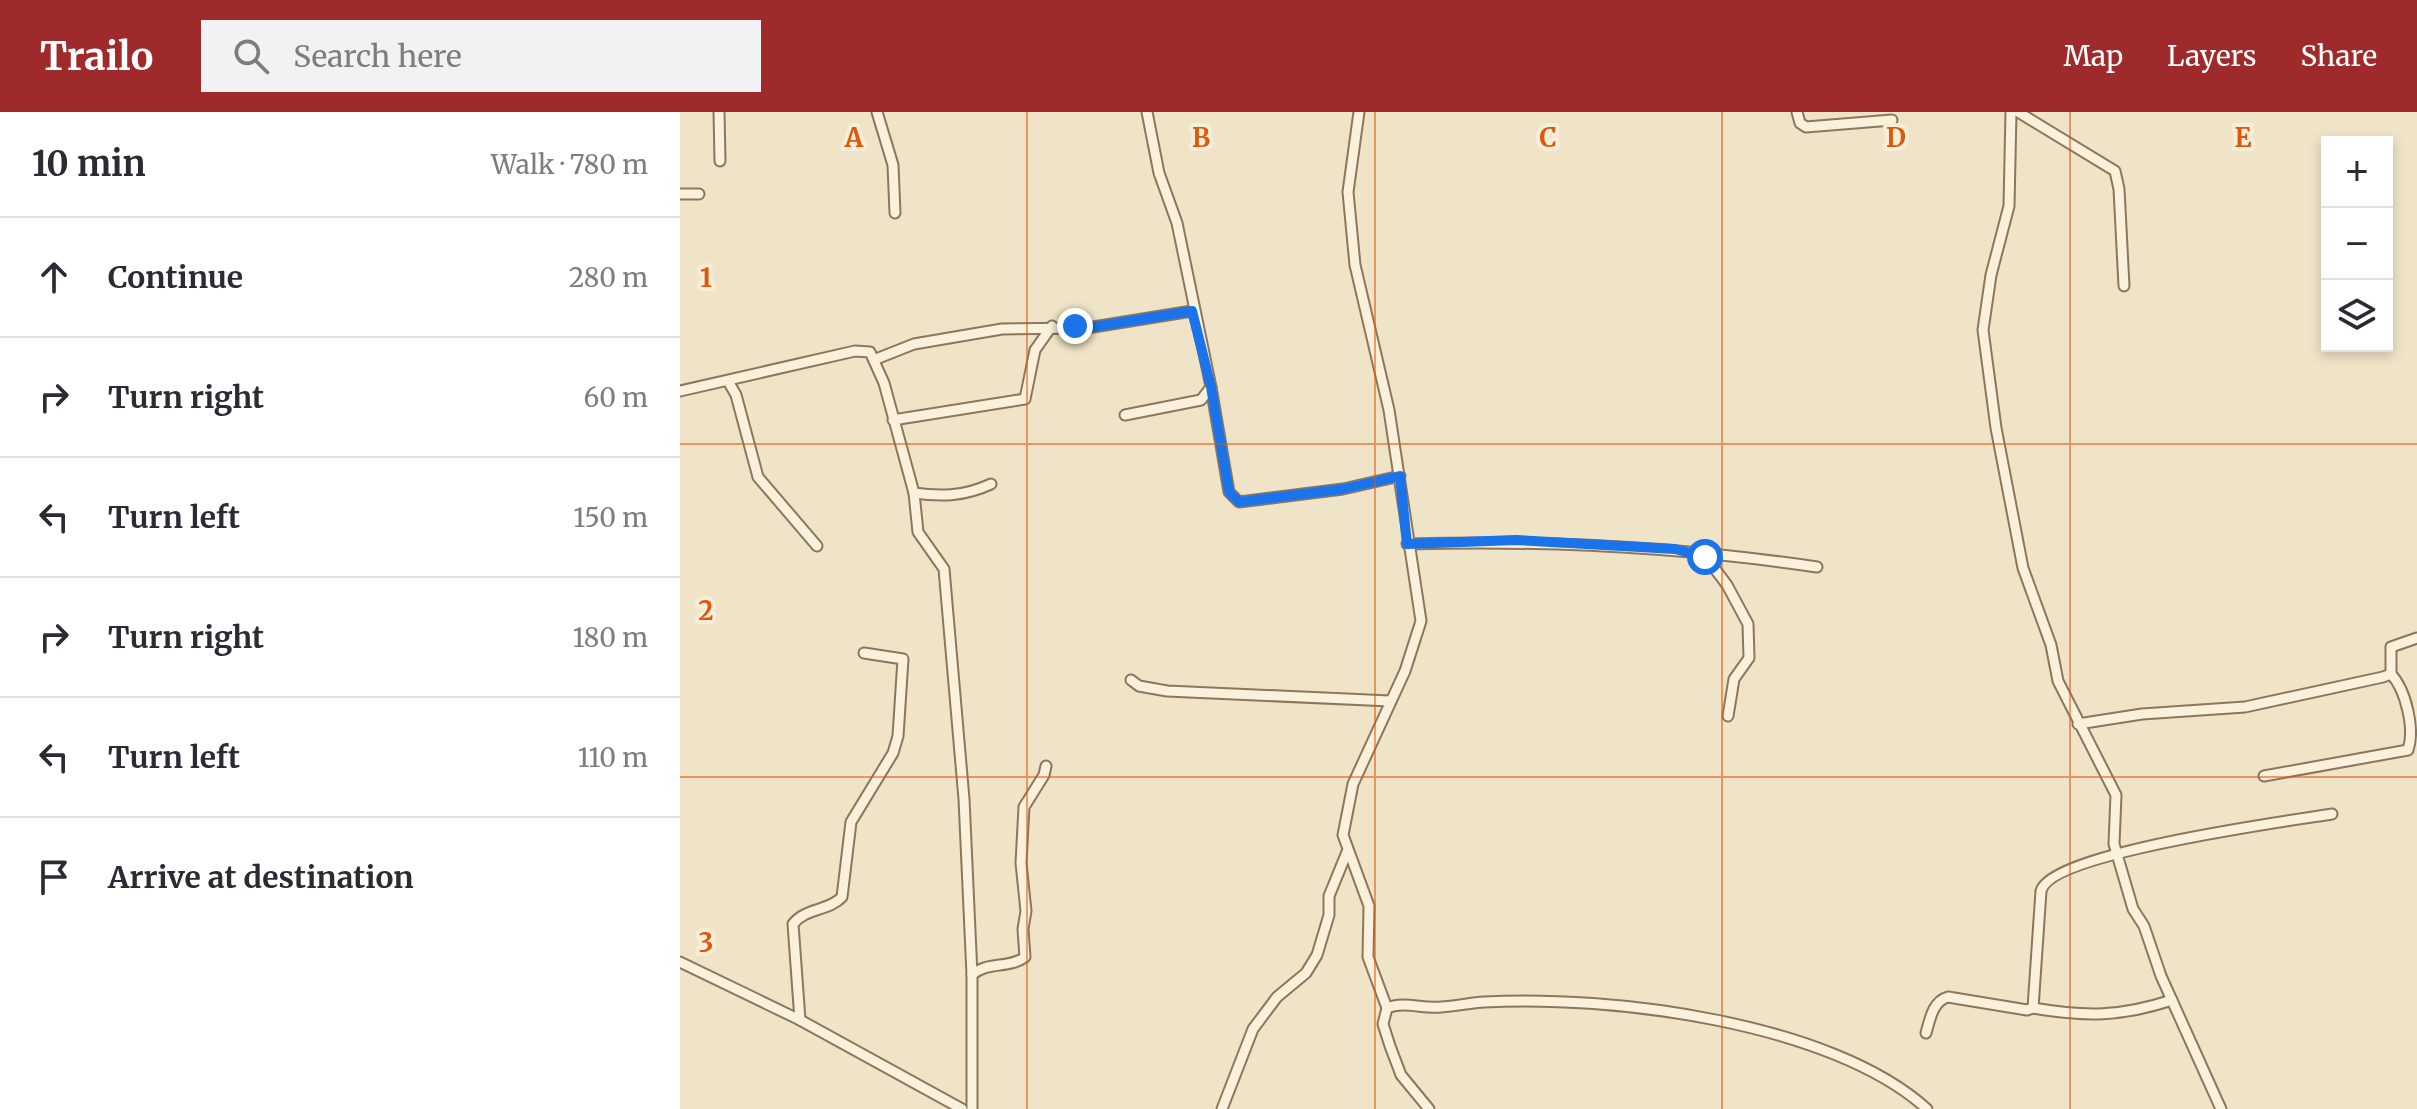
<!DOCTYPE html>
<meta charset="utf-8">
<style>
body{margin:0;font-family:Merriweather,serif;background:#f2f2f3;color:#2b2b33}
.controls{position:absolute;right:24px;top:24px;display:grid;overflow:hidden;border-radius:0px;box-shadow:0 4px 12px #0003}
.controls button{width:72px;height:72px;display:grid;place-items:center;padding:0;border:0;border-bottom:2px solid #e1e1e2;background:#fff;color:#2b2b33;font:40px sans-serif}
.stop{position:absolute;width:24px;height:24px;margin:-18px;border:6px solid #1a73e8;border-radius:50%;background:#fff}
.stop.end{background:#1a73e8;border-color:#fff;box-shadow:0 2px 8px #0008}
.list{margin:0;padding:0;list-style:none}
h2{display:flex;justify-content:space-between;align-items:center;height:104px;margin:0;padding:0 32px;font-size:34px}
h2 small{font-size:26px;font-weight:400;color:#7c7c81}
.list li{display:grid;grid-template-columns:52px 1fr auto;gap:24px;align-items:center;box-sizing:border-box;height:120px;padding:0 32px;border-top:2px solid #e1e1e2}
.list b{display:block;font-size:30px;white-space:nowrap}
.list em{font-size:26px;font-style:normal;color:#7c7c81}
.icon{flex:none;width:44px;height:44px;fill:none;stroke:currentColor;stroke-width:2;stroke-linecap:round;stroke-linejoin:round}
.map{position:relative;flex:none;width:1737px;height:997px;overflow:hidden}
header{display:flex;align-items:center;gap:48px;box-sizing:border-box;height:112px;padding:0 40px;background:#9e2a2b;color:#fff}
header strong{font-size:38px}
nav{display:flex;gap:44px;margin-inline-start:auto;font-size:28px}
.search{width:560px;height:72px;background:#f2f2f3;display:flex;align-items:center;gap:20px;box-sizing:border-box;padding:0 28px;border-radius:0px;color:#7c7c81;font-size:30px}
main{display:flex}
aside{flex:1;background:#fff}
.map>svg:first-child{display:block}
.lines{fill:none;stroke-linecap:round;stroke-linejoin:round}
.minor-casing{stroke:#8d765c;stroke-width:13}
.minor{stroke:#faf1dc;stroke-width:9}
.route{stroke:#1a73e8;stroke-width:10}
.grid{fill:none;stroke:#df570d;stroke-width:2;stroke-opacity:0.55}
.grid-label{font-size:26px;text-anchor:middle;font-weight:bold;fill:#df570d;stroke:#f7eed8;stroke-width:8;stroke-linejoin:round;paint-order:stroke}
</style>
<header>
<strong>Trailo</strong>
<div class="search"><svg class="icon" aria-label="search" viewBox="0 0 24 24"><circle cx="10" cy="10" r="6"/><path d="M15 15l6 6"/></svg>Search here</div>
<nav><a>Map</a><a>Layers</a><a>Share</a></nav>
</header>
<main>
<aside>
<h2>10 min<small>Walk · 780 m</small></h2>
<ul class="list">
<li><svg class="icon" aria-label="ahead" viewBox="0 0 24 24"><path d="M12 20V5M6 11l6-6 6 6"/></svg><div><b>Continue</b></div><em>280 m</em></li>
<li><svg class="icon" aria-label="right" viewBox="0 0 24 24"><path d="M7 20v-9h11M14 6l5 5-5 5"/></svg><div><b>Turn right</b></div><em>60 m</em></li>
<li><svg class="icon" aria-label="left" viewBox="0 0 24 24"><path d="M17 20v-9H6M10 6l-5 5 5 5"/></svg><div><b>Turn left</b></div><em>150 m</em></li>
<li><svg class="icon" aria-label="right" viewBox="0 0 24 24"><path d="M7 20v-9h11M14 6l5 5-5 5"/></svg><div><b>Turn right</b></div><em>180 m</em></li>
<li><svg class="icon" aria-label="left" viewBox="0 0 24 24"><path d="M17 20v-9H6M10 6l-5 5 5 5"/></svg><div><b>Turn left</b></div><em>110 m</em></li>
<li><svg class="icon" aria-label="arrive" viewBox="0 0 24 24"><path d="M6 21V4h12l-3 4 3 4H6"/></svg><div><b>Arrive at destination</b></div></li>
</ul>
</aside>
<div class="map">
<svg width="1737" height="997" viewBox="0 0 1737 997">
<rect width="100%" height="100%" fill="#f0e4c8"/>
<g class="lines">
<defs>
<g id="minor">
<path d="M 39,0 L 40,49"/>
<path d="M 197,0 L 213,53 L 215,101"/>
<path d="M 679,0 L 668,80 L 675,153 L 709,298 L 741,509 L 725,559 L 673,672 L 663,723 L 689,794 L 688,845 L 707,896 L 703,912 L 710,934 L 721,963 L 749,997"/>
<path d="M 1117,0 L 1120,11 L 1126,15 L 1212,8"/>
<path d="M 1331,0 L 1329,94 L 1311,163 L 1303,218 L 1316,316 L 1343,456 L 1371,533 L 1378,569 L 1436,683 L 1434,732 L 1453,797 L 1464,814 L 1481,864 L 1541,997"/>
<path d="M 1338,0 L 1435,59 L 1439,77 L 1444,174"/>
<path d="M 0,82 L 19,82"/>
<path d="M 196,247 L 234,232 L 322,217 L 407,216 L 512,199"/>
<path d="M 48,269 L 56,283 L 78,365 L 137,434"/>
<path d="M 531,275 L 549,380 L 559,390 L 663,377 L 720,364"/>
<path d="M 0,279 L 175,239 L 190,240 L 204,271 L 234,381 C 262,385 285,384 311,372"/>
<path d="M 445,303 L 521,288 L 531,275 L 497,111 L 479,61 L 467,0"/>
<path d="M 213,308 L 345,287 L 355,238 L 372,214"/>
<path d="M 234,381 L 238,420 L 264,457 L 284,687 L 292,863"/>
<path d="M 727,432 C 865,428 1000,435 1137,455"/>
<path d="M 1018,442 L 1029,449 L 1047,473 L 1068,512 L 1069,546 L 1054,567 L 1048,604"/>
<path d="M 451,568 L 459,574 L 487,579 L 710,589"/>
<path d="M 1398,612 L 1462,602 L 1565,595 L 1703,565 L 1711,562 L 1711,535 L 1737,526"/>
<path d="M 1584,664 L 1728,638 C 1735,617 1726,578 1711,562"/>
<path d="M 0,850 L 120,908 L 282,997"/>
<path d="M 707,896 C 723,889 744,897 761,895 C 776,894 790,891 804,890 C 931,883 1151,910 1247,997"/>
<path d="M 1353,896 C 1406,905 1440,905 1492,888"/>
<path d="M 120,908 L 113,812 C 125,796 149,799 162,785 L 171,710 L 213,641 L 218,624 L 223,547 L 184,541"/>
<path d="M 1246,921 C 1250,907 1253,889 1268,885 L 1347,898 L 1353,896 L 1361,779 C 1370,741 1608,709 1652,702"/>
<path d="M 292,997 L 292,863 C 307,849 329,857 345,845 L 343,817 L 346,799 L 341,751 L 344,695 L 364,663 L 366,654"/>
<path d="M 542,997 L 573,917 L 597,885 L 626,861 L 637,843 L 649,803 L 649,784 L 667,740"/>
</g>
</defs>
<use href="#minor" class="minor-casing"/>
<use href="#minor" class="minor"/>
</g>
<g class="lines">
<path class="route" d="M 395,214 L 407,216 L 512,199 L 531,275 L 549,380 L 559,390 L 663,377 L 720,364 L 727,432 L 836,428 L 995,437 L 1025,445"/>
</g>
<path class="grid" d="M 347,0 L 347,997M 695,0 L 695,997M 1042,0 L 1042,997M 1390,0 L 1390,997M 0,332 L 1737,332M 0,665 L 1737,665"/>
<g class="grid-label">
<text x="174" y="35">A</text>
<text x="521" y="35">B</text>
<text x="868" y="35">C</text>
<text x="1216" y="35">D</text>
<text x="1563" y="35">E</text>
<text x="26" y="175">1</text>
<text x="26" y="508">2</text>
<text x="26" y="840">3</text>
</g>
</svg>
<div class="controls">
<button>+</button>
<button>−</button>
<button><svg class="icon" aria-label="layers" viewBox="0 0 24 24"><path d="M12 4l9 5-9 5-9-5zM3 14l9 5 9-5"/></svg></button>
</div>
<div class="stop" style="left:1025px;top:445px"></div>
<div class="stop end" style="left:395px;top:214px"></div>
</div>
</main>
